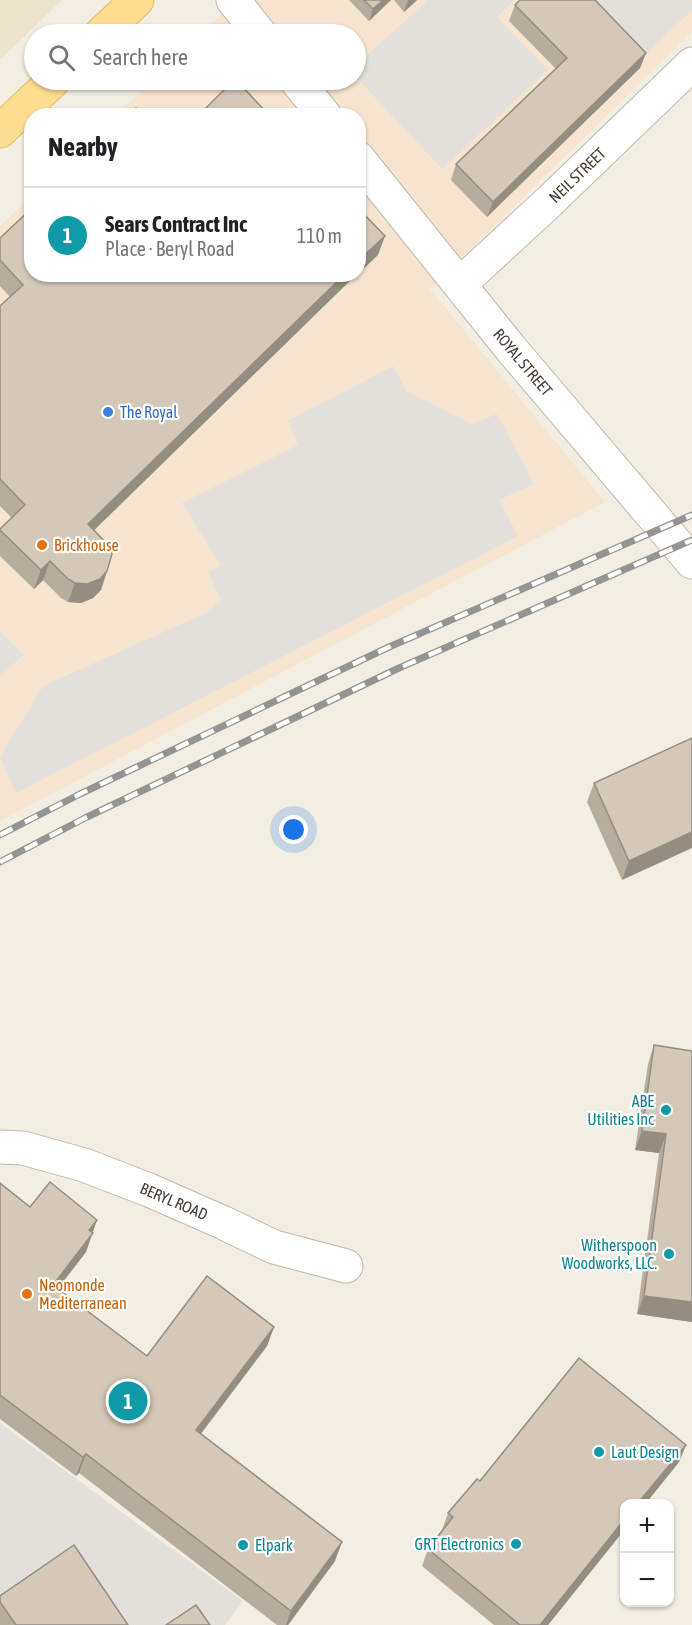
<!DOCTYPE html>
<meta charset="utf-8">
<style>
body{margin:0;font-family:"Asap Condensed",sans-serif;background:#f2f2f2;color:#202124}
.controls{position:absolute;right:18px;bottom:18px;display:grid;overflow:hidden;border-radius:12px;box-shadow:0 2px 4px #0004}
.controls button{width:54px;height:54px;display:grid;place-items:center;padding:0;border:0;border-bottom:2px solid #e0e0e0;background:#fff;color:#202124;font:30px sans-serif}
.you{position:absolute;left:294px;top:830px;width:21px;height:21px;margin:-15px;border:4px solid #fff;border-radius:50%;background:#1a73e8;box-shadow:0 0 0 9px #1a73e833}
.badge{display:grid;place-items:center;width:39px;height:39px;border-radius:50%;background:#1a73e8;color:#fff;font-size:20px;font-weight:700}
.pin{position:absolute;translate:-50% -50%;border:3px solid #fff;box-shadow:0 2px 6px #0006}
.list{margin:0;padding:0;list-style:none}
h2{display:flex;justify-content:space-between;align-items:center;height:78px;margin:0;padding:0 24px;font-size:26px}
h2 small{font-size:20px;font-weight:400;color:#757577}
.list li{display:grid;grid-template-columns:39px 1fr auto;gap:18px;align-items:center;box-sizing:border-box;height:96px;padding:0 24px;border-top:2px solid #e0e0e0}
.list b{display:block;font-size:22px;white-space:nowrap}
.list p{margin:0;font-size:20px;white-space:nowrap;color:#757577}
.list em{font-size:20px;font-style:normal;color:#757577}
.icon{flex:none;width:33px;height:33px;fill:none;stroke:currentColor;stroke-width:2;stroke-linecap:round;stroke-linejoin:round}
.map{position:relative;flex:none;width:692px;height:1625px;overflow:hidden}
.search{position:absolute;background:#fff;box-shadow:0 2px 4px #0004;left:24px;top:24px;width:342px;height:66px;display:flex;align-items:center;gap:15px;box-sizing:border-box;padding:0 21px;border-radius:33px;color:#757577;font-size:22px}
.panel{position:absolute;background:#fff;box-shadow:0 2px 4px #0004;left:24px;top:108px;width:342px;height:174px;border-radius:24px}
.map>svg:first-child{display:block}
.commercial{fill:#f5e4ce}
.education{fill:#ece3cd}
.parking{fill:#e3e0dc}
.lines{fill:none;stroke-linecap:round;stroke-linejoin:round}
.minor-casing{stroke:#c1b8a9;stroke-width:35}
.primary-casing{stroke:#e4ba60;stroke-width:35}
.minor{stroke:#fff;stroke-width:33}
.primary{stroke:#ffdd90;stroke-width:33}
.rail-casing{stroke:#949494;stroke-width:7}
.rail{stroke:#fff;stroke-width:4.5;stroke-dasharray:14;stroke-linecap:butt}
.wall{fill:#b6ad9f}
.shaded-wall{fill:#948d82}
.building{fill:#d4c9b9;stroke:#948d82;stroke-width:1.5}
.shop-dot{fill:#3f7fe0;stroke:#fff;stroke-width:2}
.food-dot{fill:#e8710a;stroke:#fff;stroke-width:2}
.culture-dot{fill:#0f9aa8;stroke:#fff;stroke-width:2}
.labels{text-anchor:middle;stroke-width:4.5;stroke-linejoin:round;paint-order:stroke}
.street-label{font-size:16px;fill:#443d34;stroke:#fff}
.shop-label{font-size:16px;fill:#366cbe;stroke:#fff;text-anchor:start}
.food-label{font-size:16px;fill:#c56008;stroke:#fff;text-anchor:start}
.culture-label{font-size:16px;fill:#0d838f;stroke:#fff;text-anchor:end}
</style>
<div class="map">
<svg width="692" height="1625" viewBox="0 0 692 1625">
<rect width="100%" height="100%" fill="#f2eee4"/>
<path class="commercial" d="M 237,0 L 692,0 L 692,32 L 430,289 L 605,502 L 0,821 L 0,226 L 31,196 L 32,274 L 358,274 L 358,116 L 116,115 L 154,80 L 356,80 L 356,34 L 201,34 Z"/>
<path class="education" d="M 0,0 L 62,0 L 0,60 Z"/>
<g class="parking">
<path d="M 428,0 L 514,0 L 497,17 L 548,70 L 442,169 L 356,77 L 356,65 Z"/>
<path d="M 592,0 L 692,0 L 692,10 L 641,58 Z"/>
<path d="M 393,366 L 407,392 L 472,424 L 497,414 L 534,484 L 499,500 L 518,536 L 16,793 L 0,757 L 43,686 L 206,613 L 221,600 L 208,572 L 221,566 L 182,503 L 298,445 L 288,421 Z"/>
<path d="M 0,631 L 24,655 L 0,675 Z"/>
<path d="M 0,1423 L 243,1601 L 225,1625 L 189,1625 L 181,1613 L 166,1625 L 102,1625 L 0,1603 Z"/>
</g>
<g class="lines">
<defs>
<g id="minor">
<path d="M 233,0 L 260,34"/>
<path d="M 296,80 L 325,116"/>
<path d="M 358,158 L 512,350 L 692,562"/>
<path d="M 460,284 L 550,201 L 692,64"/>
<path d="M 0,1147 L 23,1148 L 84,1165 L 149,1190 L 224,1223 L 274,1247 L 346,1266"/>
</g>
<g id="primary">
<path d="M 101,34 L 137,0"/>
<path d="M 0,131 L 54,80"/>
</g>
</defs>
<use href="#minor" class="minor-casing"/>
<use href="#primary" class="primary-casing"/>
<use href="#minor" class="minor"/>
<use href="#primary" class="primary"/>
<defs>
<g id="rail">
<path d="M 0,835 L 80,794 L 389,647 L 692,515"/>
<path d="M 0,862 L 87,817 L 399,668 L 692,540"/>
</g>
</defs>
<use href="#rail" class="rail-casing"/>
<use href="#rail" class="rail"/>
</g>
<g class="wall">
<path d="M 349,0 L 391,0 L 369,21 Z"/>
<path d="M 394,0 L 417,0 L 404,12 Z"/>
<path d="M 515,5 L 646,53 L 640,68 L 487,217 L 451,180 L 456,164 L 556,69 L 509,21 Z"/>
<path d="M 32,208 L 94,531 L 107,571 L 101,590 L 93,598 L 81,603 L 68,602 L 61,598 L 43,580 L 34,589 L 0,556 L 0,529 L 12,518 L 0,506 L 0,306 L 10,297 L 0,286 L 0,238 Z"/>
<path d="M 692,738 L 622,880 L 587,802 L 594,783 Z"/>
<path d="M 654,1045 L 692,1051 L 692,1322 L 637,1314 L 659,1153 L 635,1150 L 648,1064 Z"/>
<path d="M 0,1183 L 30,1207 L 92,1233 L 86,1252 L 58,1288 L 147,1356 L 274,1327 L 267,1346 L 201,1434 L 335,1561 L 288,1625 L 277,1625 L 79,1473 L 76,1476 L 0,1419 Z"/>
<path d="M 686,1445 L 679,1462 L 548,1625 L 494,1625 L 422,1566 L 428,1549 L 442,1530 L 448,1513 L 480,1481 Z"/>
<path d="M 0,1596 L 128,1625 L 0,1625 Z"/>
</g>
<g class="shaded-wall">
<path d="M 383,0 L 391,0 L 369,21 L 373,9 Z"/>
<path d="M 408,0 L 417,0 L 404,12 Z"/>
<path d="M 646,53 L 640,68 L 487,217 L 493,202 Z"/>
<path d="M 385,236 L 378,255 L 358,274 L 358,261 Z"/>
<path d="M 345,274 L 357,274 L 81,543 L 88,524 Z"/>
<path d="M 50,561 L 43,580 L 34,589 L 41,570 Z"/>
<path d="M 107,571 L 101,590 L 93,598 L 81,603 L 68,602 L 75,583 Z"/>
<path d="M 692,832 L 692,848 L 622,880 L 629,861 Z"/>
<path d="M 642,1131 L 666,1134 L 659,1153 L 635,1150 Z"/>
<path d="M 97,1220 L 86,1252 L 46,1304 L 53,1285 L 89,1230 Z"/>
<path d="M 644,1296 L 692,1302 L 692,1322 L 637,1314 Z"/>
<path d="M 274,1327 L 267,1346 L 189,1449 L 196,1430 Z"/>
<path d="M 686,1445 L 679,1462 L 646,1503 L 638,1503 Z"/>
<path d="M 86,1454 L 79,1473 L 76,1476 L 83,1457 Z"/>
<path d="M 624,1520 L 624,1530 L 548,1625 L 540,1625 Z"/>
<path d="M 342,1542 L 335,1561 L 288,1625 L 286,1625 L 291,1611 Z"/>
</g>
<g class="building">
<path d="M 364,0 L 383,0 L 373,9 Z"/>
<path d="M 520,0 L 595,0 L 646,53 L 493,202 L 456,164 L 567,58 L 515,5 Z"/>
<path d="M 234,80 L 236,80 L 270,116 L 198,116 Z"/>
<path d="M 136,108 L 143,116 L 127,116 Z"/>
<path d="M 32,208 L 32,274 L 345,274 L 88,524 L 109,546 L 112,554 L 107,571 L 100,579 L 87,584 L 75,583 L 68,579 L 50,561 L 41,570 L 0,530 L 0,529 L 25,505 L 0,479 L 0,306 L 23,285 L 0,260 L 0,238 Z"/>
<path d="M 358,208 L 385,236 L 358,261 Z"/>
<path d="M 692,738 L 692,832 L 629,861 L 594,783 Z"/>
<path d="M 654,1045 L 692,1051 L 692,1302 L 644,1296 L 666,1134 L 642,1131 Z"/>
<path d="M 50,1182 L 97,1220 L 89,1230 L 93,1233 L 53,1285 L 147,1356 L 207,1276 L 274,1327 L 196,1430 L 342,1542 L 291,1611 L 86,1454 L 83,1457 L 0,1395 L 0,1183 L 30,1207 Z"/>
<path d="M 579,1358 L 686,1445 L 638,1503 L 624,1503 L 624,1520 L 540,1625 L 520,1625 L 428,1549 L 453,1517 L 448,1513 L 477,1479 L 480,1481 Z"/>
<path d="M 74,1545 L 128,1625 L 16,1625 L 0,1602 L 0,1596 Z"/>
<path d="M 196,1605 L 210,1625 L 166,1625 Z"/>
</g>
<circle class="shop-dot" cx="108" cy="412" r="6"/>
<g class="food-dot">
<circle cx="42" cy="545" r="6"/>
<circle cx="27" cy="1294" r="6"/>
</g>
<g class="culture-dot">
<circle cx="666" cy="1110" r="6"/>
<circle cx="669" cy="1254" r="6"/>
<circle cx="599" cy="1452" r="6"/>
<circle cx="516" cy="1544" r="6"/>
<circle cx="243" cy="1545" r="6"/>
</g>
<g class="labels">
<g class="street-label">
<text transform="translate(577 175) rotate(-44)" y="6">NEIL STREET</text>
<text transform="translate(523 362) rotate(50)" y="6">ROYAL STREET</text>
<text transform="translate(174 1201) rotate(23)" y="6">BERYL ROAD</text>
</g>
<g class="shop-label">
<text x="120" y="418">The Royal</text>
</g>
<g class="food-label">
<text x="54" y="551">Brickhouse</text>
<text x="39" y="1291">Neomonde<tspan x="39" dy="18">Mediterranean</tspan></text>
</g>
<g class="culture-label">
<text x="654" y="1107">ABE<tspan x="654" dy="18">Utilities Inc</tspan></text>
<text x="657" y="1251">Witherspoon<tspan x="657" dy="18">Woodworks, LLC.</tspan></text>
<text x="611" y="1458" text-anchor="start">Laut Design</text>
<text x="504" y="1550">GRT Electronics</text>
<text x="255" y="1551" text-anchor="start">Elpark</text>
</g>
</g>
</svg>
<div class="controls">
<button>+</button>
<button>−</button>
</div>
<div class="you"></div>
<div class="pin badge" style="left:128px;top:1401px;background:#0f9aa8">1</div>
<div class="search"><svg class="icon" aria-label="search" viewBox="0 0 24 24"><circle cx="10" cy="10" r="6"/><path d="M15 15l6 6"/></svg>Search here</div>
<section class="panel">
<h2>Nearby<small></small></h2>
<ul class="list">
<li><span class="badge" style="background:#0f9aa8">1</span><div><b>Sears Contract Inc</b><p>Place · Beryl Road</p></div><em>110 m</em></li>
</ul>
</section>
</div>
